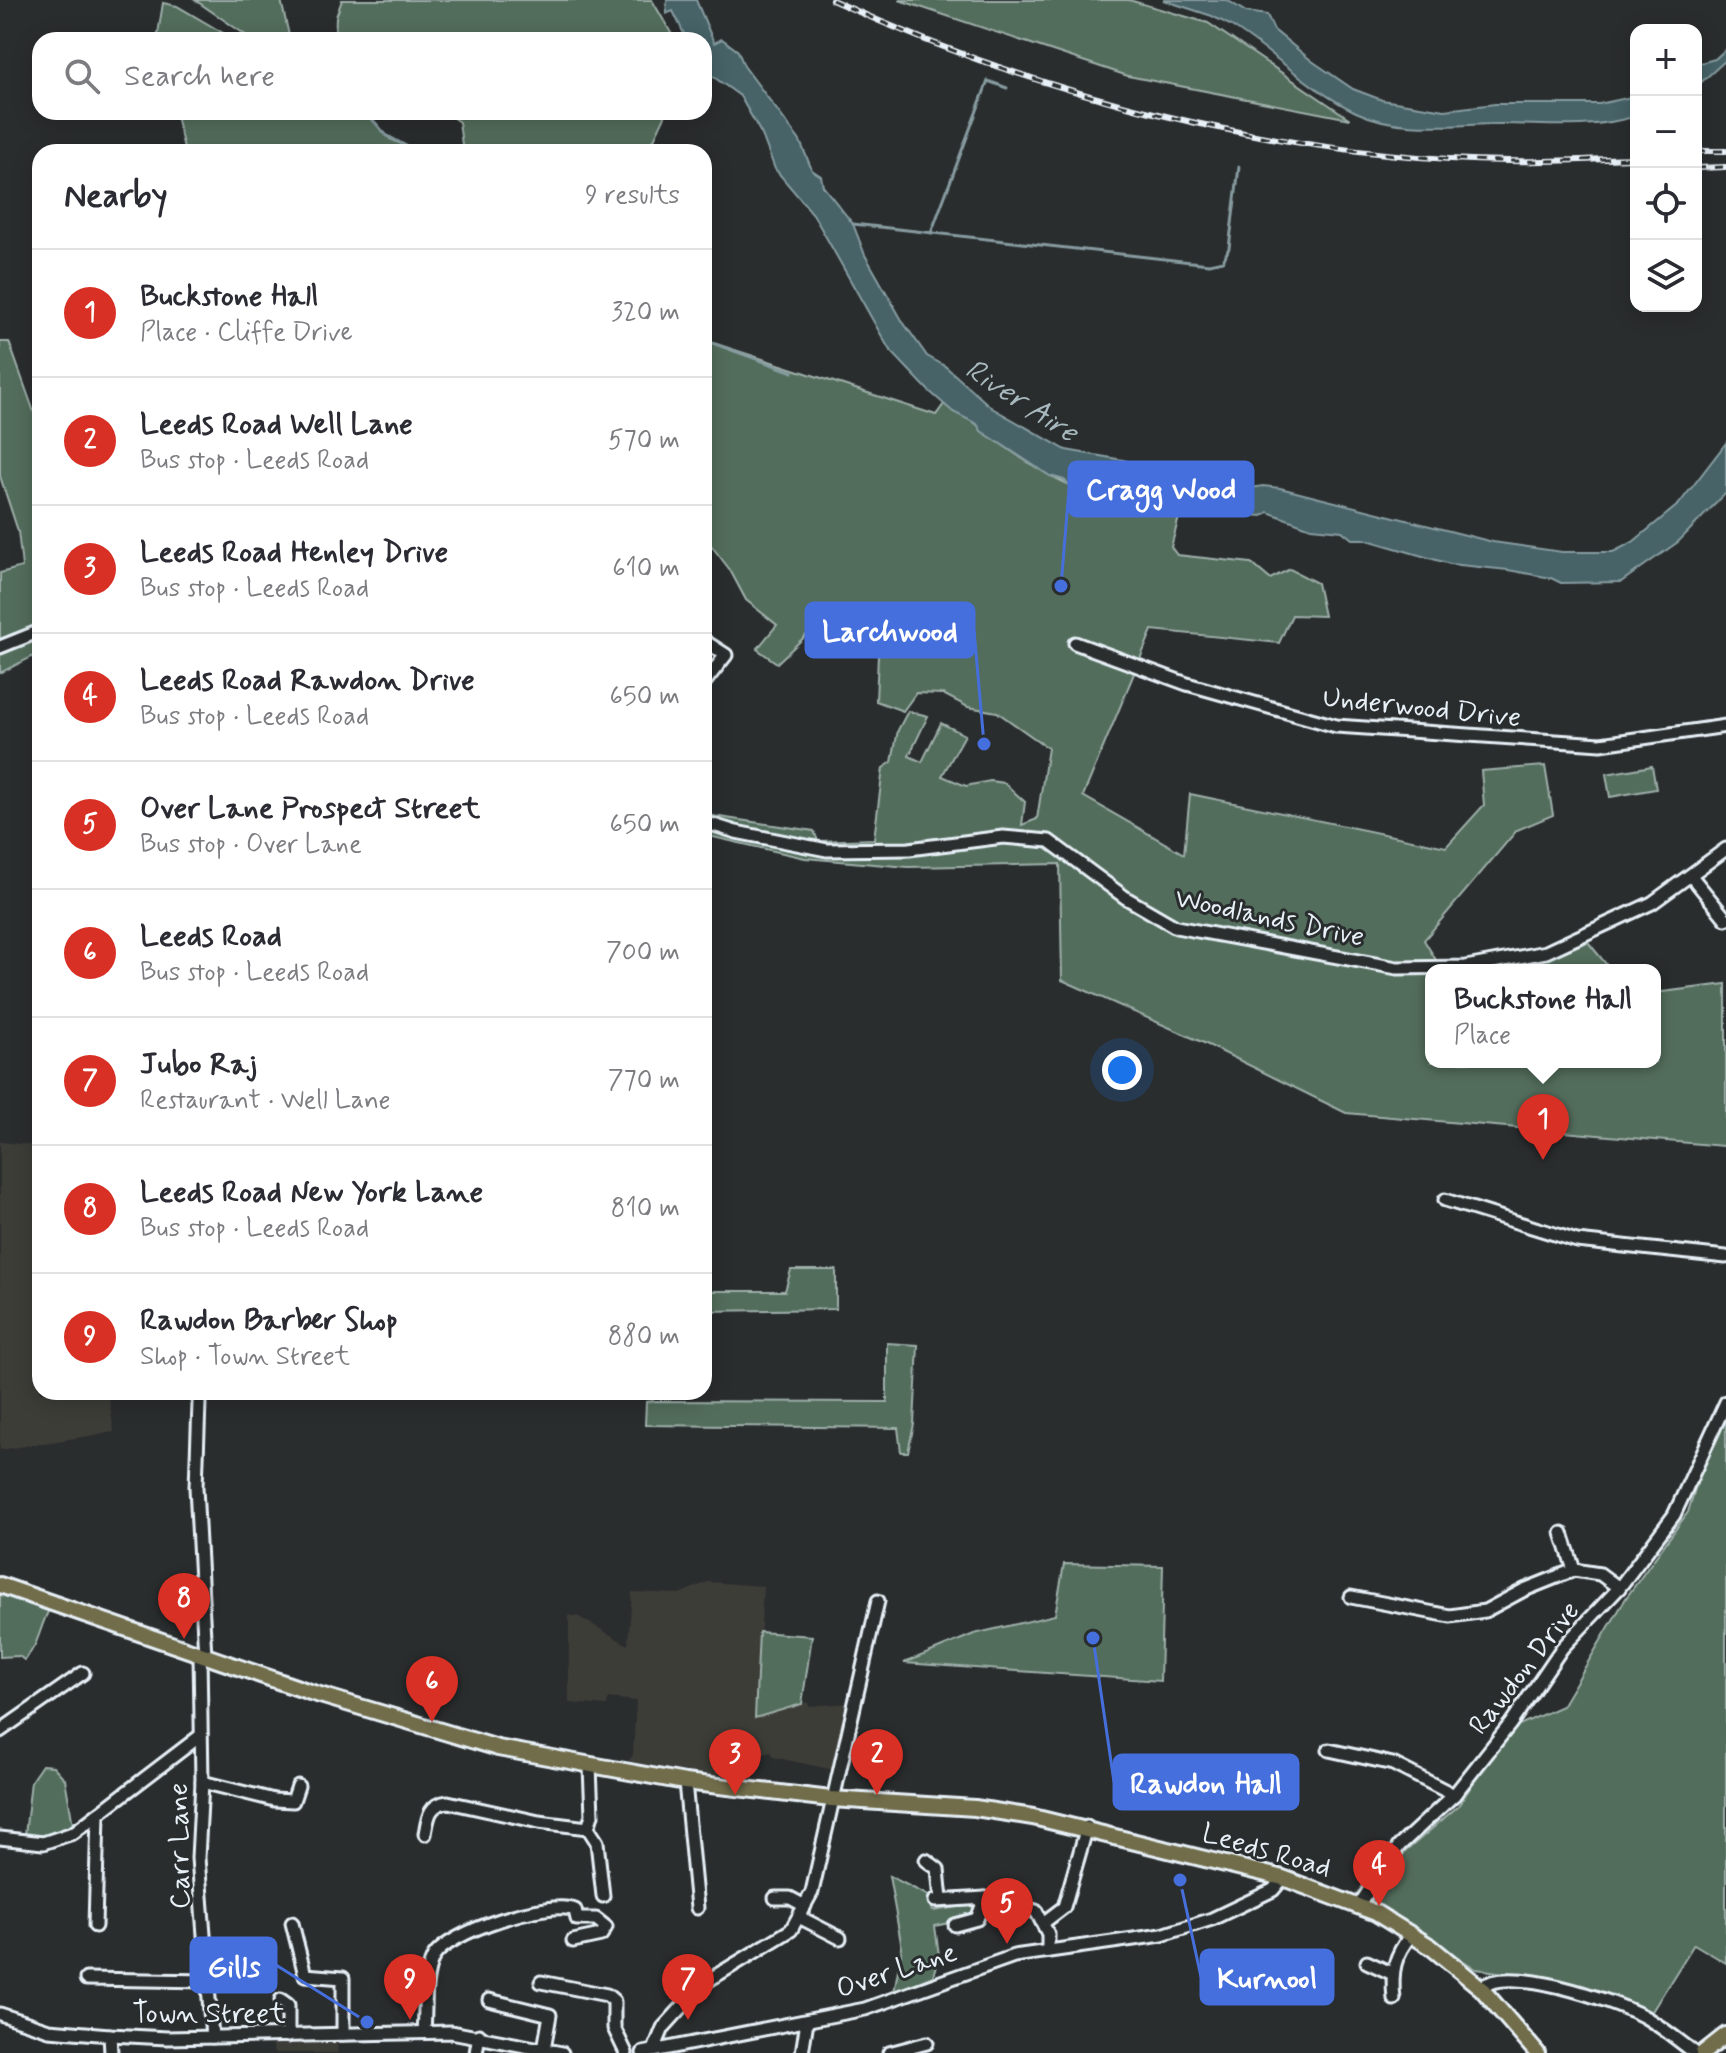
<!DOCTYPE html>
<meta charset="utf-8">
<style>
body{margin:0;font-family:Mynerve,sans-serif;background:#f7f7f7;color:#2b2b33}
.controls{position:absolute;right:24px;top:24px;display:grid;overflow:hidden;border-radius:16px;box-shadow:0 4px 20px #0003}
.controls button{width:72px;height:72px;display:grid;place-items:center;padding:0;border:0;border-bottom:2px solid #e1e1e2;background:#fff;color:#2b2b33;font:40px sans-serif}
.you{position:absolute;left:1122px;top:1070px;width:28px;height:28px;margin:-20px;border:6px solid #fff;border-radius:50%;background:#1a73e8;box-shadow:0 0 0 12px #1a73e833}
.badge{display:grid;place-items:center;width:52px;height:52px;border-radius:50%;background:#d93025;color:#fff;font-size:26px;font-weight:700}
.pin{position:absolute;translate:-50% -66px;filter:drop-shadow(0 2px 4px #0008)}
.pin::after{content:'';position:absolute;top:42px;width:28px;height:24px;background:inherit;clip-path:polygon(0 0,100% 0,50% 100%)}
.popup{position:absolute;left:1425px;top:964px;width:236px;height:104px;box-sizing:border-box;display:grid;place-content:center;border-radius:16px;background:#fff;filter:drop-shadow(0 2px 6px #0005);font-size:26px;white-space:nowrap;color:#7c7c81}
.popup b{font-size:30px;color:#2b2b33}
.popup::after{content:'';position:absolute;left:50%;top:100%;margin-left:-16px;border:16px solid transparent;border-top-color:#fff}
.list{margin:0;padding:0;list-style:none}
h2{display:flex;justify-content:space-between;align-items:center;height:104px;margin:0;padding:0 32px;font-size:34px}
h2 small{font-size:26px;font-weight:400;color:#7c7c81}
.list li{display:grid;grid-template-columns:52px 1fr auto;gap:24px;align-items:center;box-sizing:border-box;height:128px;padding:0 32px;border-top:2px solid #e1e1e2}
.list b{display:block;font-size:30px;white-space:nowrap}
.list p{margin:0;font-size:26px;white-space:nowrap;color:#7c7c81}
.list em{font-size:26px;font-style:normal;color:#7c7c81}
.icon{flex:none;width:44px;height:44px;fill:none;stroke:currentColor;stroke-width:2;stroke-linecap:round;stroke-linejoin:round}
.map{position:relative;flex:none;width:1726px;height:2053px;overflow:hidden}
.search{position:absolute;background:#fff;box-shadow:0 4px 20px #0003;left:32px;top:32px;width:680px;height:88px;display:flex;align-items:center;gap:20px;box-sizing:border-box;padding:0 28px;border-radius:24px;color:#7c7c81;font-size:30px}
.panel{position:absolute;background:#fff;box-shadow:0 4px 20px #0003;left:32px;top:144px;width:680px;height:1256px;border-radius:24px}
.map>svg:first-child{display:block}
.built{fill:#3e3c39}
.green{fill:#536d5b;stroke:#9eafaa;stroke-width:2}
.water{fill:#466467;stroke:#879ca1;stroke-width:2}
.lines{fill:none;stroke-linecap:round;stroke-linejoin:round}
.stream{stroke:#879ca1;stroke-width:3}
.minor-casing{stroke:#e8f1f8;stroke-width:17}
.major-casing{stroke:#e8f1f8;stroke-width:20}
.minor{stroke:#2a2d2e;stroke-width:11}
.major{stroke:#716d4b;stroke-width:14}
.rail-casing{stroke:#e8f1f8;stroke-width:6}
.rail{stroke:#2a2d2e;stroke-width:3;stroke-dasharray:9;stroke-linecap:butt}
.labels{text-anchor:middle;stroke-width:6;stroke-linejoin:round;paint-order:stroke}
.street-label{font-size:28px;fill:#e8f1f8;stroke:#2a2d2e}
.water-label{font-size:30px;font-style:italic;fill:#a7b9be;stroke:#2a2d2e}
.leader{fill:none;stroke:#466fde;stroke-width:3}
.callout-dot{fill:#466fde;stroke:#2a2d2e;stroke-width:3}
.callout{fill:#466fde;stroke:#466fde;stroke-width:3}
.callout-label{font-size:30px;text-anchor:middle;font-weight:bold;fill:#fff}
</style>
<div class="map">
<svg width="1726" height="2053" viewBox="0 0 1726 2053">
<rect width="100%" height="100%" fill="#2a2d2e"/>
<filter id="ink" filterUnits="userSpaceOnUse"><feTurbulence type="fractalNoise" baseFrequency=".0125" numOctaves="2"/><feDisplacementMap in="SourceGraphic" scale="16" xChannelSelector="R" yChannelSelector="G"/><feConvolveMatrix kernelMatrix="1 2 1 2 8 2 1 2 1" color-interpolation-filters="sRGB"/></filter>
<g filter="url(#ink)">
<g class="built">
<path d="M 0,1142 L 40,1146 L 40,1392 L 108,1392 L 114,1432 L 0,1450 Z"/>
<path d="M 708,1582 L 763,1586 L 756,1717 L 808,1702 L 809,1706 L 852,1703 L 844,1749 L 834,1770 L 773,1757 L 771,1752 L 758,1756 L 755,1747 L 754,1780 L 626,1764 L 633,1755 L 636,1701 L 608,1698 L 607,1706 L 569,1703 L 569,1615 L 579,1617 L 628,1645 L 632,1592 L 679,1594 Z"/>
<path d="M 337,2041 L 338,2053 L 274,2053 L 272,2042 Z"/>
</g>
<g class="green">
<path d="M 195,0 L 281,0 L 290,40 L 253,40 Z"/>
<path d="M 342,0 L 652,0 L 675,40 L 335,40 L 336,17 Z"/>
<path d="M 899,0 L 1129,0 L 1208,23 L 1350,119 L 1128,76 Z"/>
<path d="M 163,3 L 177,6 L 235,40 L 157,40 Z"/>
<path d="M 175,112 L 323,112 L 327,116 L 333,112 L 365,112 L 390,139 L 419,152 L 185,152 Z"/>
<path d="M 445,112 L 667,112 L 648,152 L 463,152 L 459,122 Z"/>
<path d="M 704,340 L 936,415 L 944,404 C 953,412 965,415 975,423 C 1012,454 1060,487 1108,498 L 1112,509 L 1181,510 L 1171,547 L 1177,555 L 1251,563 L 1270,579 L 1290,569 L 1317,583 L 1324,616 L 1292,615 L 1279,643 L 1152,630 L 1083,796 L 1184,854 L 1190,794 L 1446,847 L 1484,805 L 1481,771 L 1545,766 L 1553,815 L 1517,830 L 1424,940 L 1442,970 L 1431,970 L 1431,1062 L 1655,1062 L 1655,993 L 1726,984 L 1726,1143 L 1723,1146 L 1346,1113 L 1204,1043 L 1062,980 L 1060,864 L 908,867 L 805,858 L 704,835 L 704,810 L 713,816 L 814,831 L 818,841 L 874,839 L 883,768 L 892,762 L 898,730 L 908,711 L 928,716 L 909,756 L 922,762 L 941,723 L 965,735 L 942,776 L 966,786 L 990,781 L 1004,783 L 1025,802 L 1022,825 L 1037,819 L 1048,748 L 997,712 L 968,707 L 943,694 L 916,693 L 903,711 L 876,701 L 878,655 L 814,628 L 777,663 L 757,649 L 777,625 L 746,600 L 730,570 L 704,536 Z"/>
<path d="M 0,342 L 9,342 L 40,429 L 40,653 L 0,673 L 0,573 L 22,567 L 18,531 L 0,476 Z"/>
<path d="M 1652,766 L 1656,789 L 1610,797 L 1606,774 Z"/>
<path d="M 1588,942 L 1611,970 L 1482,970 L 1542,957 Z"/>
<path d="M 791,1270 L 836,1270 L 836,1309 L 704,1311 L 704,1291 L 785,1291 Z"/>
<path d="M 887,1343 L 918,1345 L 914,1424 L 908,1452 L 901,1452 L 898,1428 L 645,1425 L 646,1402 L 654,1401 L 887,1402 Z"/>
<path d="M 1726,1409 L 1726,1963 L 1694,1944 L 1651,2013 L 1604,1993 L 1556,1980 L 1476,1969 L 1370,1899 L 1405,1852 L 1458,1806 L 1508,1730 L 1562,1706 L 1626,1598 L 1688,1512 L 1712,1433 Z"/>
<path d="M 1064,1564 L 1163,1566 L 1160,1681 L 904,1663 L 974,1634 L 1055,1615 Z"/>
<path d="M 0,1593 L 49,1610 C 39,1628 39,1646 24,1660 L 19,1656 L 0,1657 Z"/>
<path d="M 759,1632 L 812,1636 L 802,1704 L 755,1718 Z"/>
<path d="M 42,1765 L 53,1766 L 65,1779 L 73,1825 L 48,1836 L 25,1835 L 31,1781 Z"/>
<path d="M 889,1876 L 929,1896 L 932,1911 L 977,1904 L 977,1912 L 968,1919 L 935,1926 L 939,1955 L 933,1976 L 894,1992 L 902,1948 Z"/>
</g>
<g class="water">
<path d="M 667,0 L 696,0 L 714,43 L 722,39 L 738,51 L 744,66 L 800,141 L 812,170 L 821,176 L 823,186 L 853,224 L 865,255 L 903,322 L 927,356 L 945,366 L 992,408 L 1066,450 L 1123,460 L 1234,491 L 1263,486 L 1280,488 L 1493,542 L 1562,552 L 1613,552 L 1633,542 L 1679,504 L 1726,443 L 1726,493 L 1678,542 L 1621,582 L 1561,583 L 1551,578 L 1508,570 L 1450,564 L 1364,539 L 1352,539 L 1342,531 L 1311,528 L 1268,512 L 1262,516 L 1207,511 L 1202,516 L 1181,510 L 1112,509 L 1107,498 L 1075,490 L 1064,480 L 1050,476 L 981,431 L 977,424 L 953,412 L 928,390 L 889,349 L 813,214 L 775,169 L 762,135 L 740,96 L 704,70 L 704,40 L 687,40 L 673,11 L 666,14 Z"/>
<path d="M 1163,0 L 1227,0 L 1246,12 L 1267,15 L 1274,30 L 1312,61 L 1353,89 L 1382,100 L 1445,110 L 1495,104 L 1599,104 L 1636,96 L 1636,116 C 1592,130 1547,124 1502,124 C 1454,124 1401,133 1356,112 C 1310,90 1273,52 1230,25 L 1212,16 Z"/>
<path d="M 1726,49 L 1726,60 L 1696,87 L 1696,64 L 1715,59 Z"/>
</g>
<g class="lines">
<g class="stream">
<path d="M 366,112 L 386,135 L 417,152"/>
<path d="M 853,224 L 1209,264 L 1223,261 L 1229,248 L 1239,167"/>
<path d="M 931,233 L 988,81 L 1007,88"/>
<path d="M 704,340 L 793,372"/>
</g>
<defs>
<g id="minor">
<path d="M 704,641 L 726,655 L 704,683"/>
<path d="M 1075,643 L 1187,684 L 1336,726 L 1601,744 L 1726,726"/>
<path d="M 0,647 L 40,631"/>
<path d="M 704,822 L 736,832 L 827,850 L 909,849 L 1003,837 L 1049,841 L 1126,898 L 1176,927 L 1397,968 L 1466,967 L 1546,952 L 1652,903 L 1726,849"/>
<path d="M 1692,877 L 1726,919"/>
<path d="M 1445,1200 L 1577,1241 L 1726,1257"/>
<path d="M 199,1403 L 196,1487 L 205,1656"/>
<path d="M 1562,1533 L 1574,1570"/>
<path d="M 1351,1597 L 1450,1616 L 1485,1611 L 1524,1590 L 1574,1570 L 1600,1574 L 1619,1588"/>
<path d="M 200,1655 L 202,1782 L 198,1858 L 212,2037"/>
<path d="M 0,1731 L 83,1673"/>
<path d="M 1329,1750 L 1393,1764 L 1454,1795"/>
<path d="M 590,1767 L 592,1815 L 588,1828 L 597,1842 L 603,1896"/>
<path d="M 202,1782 L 274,1800 L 293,1801 L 298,1786"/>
<path d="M 685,1782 L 697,1908"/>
<path d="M 425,1834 C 428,1817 429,1804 448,1802 L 539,1822 L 588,1828"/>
<path d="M 0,1838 L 43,1843 L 73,1833 L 200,1736"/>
<path d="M 926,1860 L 938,1869 L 941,1900"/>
<path d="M 775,1898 L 790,1898 L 805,1906"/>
<path d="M 935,1901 L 985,1898 L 1036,1911 L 1048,1934 L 1048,1951"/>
<path d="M 1359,1905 L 1399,1846 L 1454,1795 L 1511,1723 L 1562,1648 L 1619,1588 L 1674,1515 L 1726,1402"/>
<path d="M 799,1917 L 840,1938"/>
<path d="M 292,1923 L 305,1975 L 343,1978 L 343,2034"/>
<path d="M 1043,1923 L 1064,1907 L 1087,1827"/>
<path d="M 955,1925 L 977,1919 L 985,1898"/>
<path d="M 95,1926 L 98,1814"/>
<path d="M 1367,1962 L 1391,1973"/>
<path d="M 86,1979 L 208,1981"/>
<path d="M 541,1982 L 607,1995 L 614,2001 L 614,2028 L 626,2053"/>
<path d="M 1481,1988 C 1506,1963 1614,2001 1643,2016 C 1661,2026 1678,2040 1695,2053"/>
<path d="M 1394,1999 C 1391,1972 1394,1955 1412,1934"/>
<path d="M 281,2000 L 288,2005 L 288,2036"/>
<path d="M 489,2000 L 550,2015 L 544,2049"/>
<path d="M 0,2014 L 49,2030 L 110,2035 L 167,2038 L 451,2032 L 562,2053"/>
<path d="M 424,2032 C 426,2010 423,1978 433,1958 C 446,1932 550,1899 575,1910 L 577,1919 L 596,1919 L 606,1927 L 601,1935 L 573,1941"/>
<path d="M 110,2035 L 111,2053"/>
<path d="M 654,2050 L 663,2028 L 704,1983 L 791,1930 L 812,1892 L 878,1601"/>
<path d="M 476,2053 L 479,2035"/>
<path d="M 643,2053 L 865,2009 L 1014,1956 L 1162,1935 L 1212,1919 L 1273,1890 L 1283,1878"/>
<path d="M 802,2053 L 807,2021"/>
<path d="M 889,2053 L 927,2043"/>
</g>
<g id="major">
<path d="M 0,1585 L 310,1692 L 498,1748 L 685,1782 L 831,1799 L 975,1808 L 1033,1817 L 1283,1878 L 1376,1913 L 1431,1947 L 1481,1988 L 1537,2053"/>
<path d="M 1703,2053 L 1726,2035"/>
</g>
</defs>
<use href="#minor" class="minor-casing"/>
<use href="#major" class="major-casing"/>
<use href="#minor" class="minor"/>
<use href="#major" class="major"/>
<defs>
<g id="rail">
<path d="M 832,0 C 1038,95 1280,158 1508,161 C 1551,162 1593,159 1636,158"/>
<path d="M 1696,151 L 1726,151"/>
<path d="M 1696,168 L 1726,167"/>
</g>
</defs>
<use href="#rail" class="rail-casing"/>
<use href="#rail" class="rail"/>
</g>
</g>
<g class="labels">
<g class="street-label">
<text transform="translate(1422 706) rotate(6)" y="10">Underwood Drive</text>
<text transform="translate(1270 916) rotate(12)" y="10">Woodlands Drive</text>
<text transform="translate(1523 1667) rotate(-52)" y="10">Rawdon Drive</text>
<text transform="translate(178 1846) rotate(-91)" y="10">Carr Lane</text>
<text transform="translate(1267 1849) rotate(16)" y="10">Leeds Road</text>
<text transform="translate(896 1969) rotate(-18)" y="10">Over Lane</text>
<text x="209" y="2022">Town Street</text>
</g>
<g class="water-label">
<text transform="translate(1022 400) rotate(33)" y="10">River Aire</text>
</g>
</g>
<path class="leader" d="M1061 586L1069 489M984 744L974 630M1093 1638L1114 1782M367 2022L276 1965M1180 1880L1201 1977"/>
<g class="callout-dot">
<circle cx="1061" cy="586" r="8"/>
<circle cx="984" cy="744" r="8"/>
<circle cx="1093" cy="1638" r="8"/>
<circle cx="367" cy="2022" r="8"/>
<circle cx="1180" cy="1880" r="8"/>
</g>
<g class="callout">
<rect x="1069" y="462" width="184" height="54" rx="8"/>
<rect x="806" y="603" width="168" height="54" rx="8"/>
<rect x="1114" y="1755" width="184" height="54" rx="8"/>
<rect x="191" y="1938" width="85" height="54" rx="8"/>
<rect x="1201" y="1950" width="132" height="54" rx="8"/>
</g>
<g class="callout-label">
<text x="1161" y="499">Cragg Wood</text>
<text x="890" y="641">Larchwood</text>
<text x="1206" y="1793">Rawdon Hall</text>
<text x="234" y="1976">Gills</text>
<text x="1267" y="1988">Kurnool</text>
</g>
</svg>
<div class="controls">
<button>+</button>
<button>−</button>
<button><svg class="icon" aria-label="locate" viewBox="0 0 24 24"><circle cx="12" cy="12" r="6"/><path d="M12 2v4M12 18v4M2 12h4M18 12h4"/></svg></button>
<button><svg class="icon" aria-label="layers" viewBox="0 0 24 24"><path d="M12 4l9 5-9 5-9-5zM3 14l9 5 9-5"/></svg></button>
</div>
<div class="you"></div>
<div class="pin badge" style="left:1543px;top:1160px">1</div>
<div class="popup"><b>Buckstone Hall</b>Place</div>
<div class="pin badge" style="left:877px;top:1795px">2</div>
<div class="pin badge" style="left:735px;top:1795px">3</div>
<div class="pin badge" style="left:1379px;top:1906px">4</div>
<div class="pin badge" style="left:1007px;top:1944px">5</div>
<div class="pin badge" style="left:432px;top:1722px">6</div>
<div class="pin badge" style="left:688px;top:2020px">7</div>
<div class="pin badge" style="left:184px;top:1639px">8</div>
<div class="pin badge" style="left:410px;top:2020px">9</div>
<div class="search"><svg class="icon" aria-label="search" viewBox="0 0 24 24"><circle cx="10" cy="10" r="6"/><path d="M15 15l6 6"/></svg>Search here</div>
<section class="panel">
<h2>Nearby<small>9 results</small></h2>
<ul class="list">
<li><span class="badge">1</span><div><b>Buckstone Hall</b><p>Place · Cliffe Drive</p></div><em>320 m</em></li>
<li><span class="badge">2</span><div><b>Leeds Road Well Lane</b><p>Bus stop · Leeds Road</p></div><em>570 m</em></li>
<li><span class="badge">3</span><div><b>Leeds Road Henley Drive</b><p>Bus stop · Leeds Road</p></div><em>610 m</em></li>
<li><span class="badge">4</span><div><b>Leeds Road Rawdon Drive</b><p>Bus stop · Leeds Road</p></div><em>650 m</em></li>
<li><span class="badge">5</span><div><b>Over Lane Prospect Street</b><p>Bus stop · Over Lane</p></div><em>650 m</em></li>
<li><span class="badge">6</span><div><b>Leeds Road</b><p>Bus stop · Leeds Road</p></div><em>700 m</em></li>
<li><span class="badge">7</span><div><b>Jubo Raj</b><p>Restaurant · Well Lane</p></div><em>770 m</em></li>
<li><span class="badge">8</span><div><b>Leeds Road New York Lane</b><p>Bus stop · Leeds Road</p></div><em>810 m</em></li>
<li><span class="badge">9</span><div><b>Rawdon Barber Shop</b><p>Shop · Town Street</p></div><em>880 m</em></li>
</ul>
</section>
</div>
